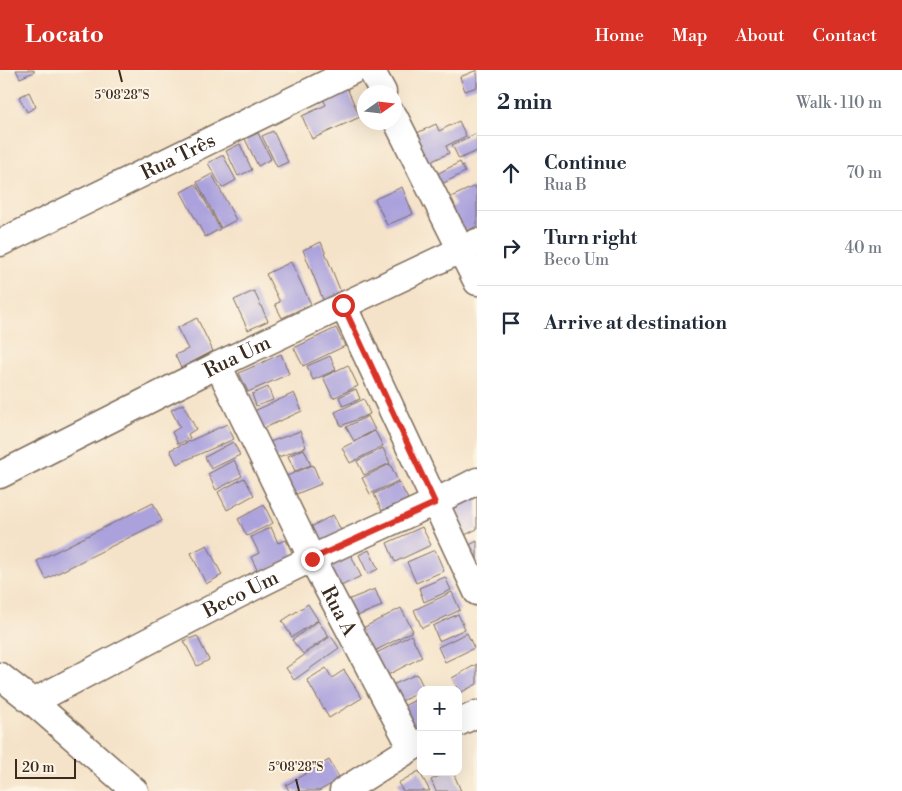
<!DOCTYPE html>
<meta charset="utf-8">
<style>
body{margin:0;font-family:"Libre Bodoni",serif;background:#f6f6f7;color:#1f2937}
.controls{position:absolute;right:15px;bottom:15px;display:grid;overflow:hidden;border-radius:10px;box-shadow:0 5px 20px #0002}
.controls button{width:45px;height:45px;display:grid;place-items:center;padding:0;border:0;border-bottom:1px solid #e0e1e3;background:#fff;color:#1f2937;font:25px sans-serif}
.compass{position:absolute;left:357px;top:15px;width:45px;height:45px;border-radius:50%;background:#fff;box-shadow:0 5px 20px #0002;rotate:76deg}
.scale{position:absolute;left:15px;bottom:12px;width:61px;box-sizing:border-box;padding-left:5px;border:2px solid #3b2a1e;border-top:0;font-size:14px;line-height:18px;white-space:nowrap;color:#3b2a1e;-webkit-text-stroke:4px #fcf5e5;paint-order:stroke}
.stop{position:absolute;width:15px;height:15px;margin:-11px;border:4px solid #d93025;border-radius:50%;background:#fff}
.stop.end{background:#d93025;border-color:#fff;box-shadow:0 1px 5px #0008}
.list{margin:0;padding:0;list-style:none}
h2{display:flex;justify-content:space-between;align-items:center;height:65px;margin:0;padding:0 20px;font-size:21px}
h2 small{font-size:16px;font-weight:400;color:#747a83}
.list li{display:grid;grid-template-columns:32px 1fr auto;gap:15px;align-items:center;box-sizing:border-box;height:75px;padding:0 20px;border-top:1px solid #e0e1e3}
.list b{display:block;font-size:19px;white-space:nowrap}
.list p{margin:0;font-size:16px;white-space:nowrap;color:#747a83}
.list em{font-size:16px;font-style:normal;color:#747a83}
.icon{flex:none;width:28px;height:28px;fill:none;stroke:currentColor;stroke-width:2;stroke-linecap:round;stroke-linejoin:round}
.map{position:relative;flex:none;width:477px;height:721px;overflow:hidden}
header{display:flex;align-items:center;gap:30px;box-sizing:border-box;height:70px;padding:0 25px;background:#d93025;color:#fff}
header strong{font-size:24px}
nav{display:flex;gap:28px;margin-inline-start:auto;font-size:18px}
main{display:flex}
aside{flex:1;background:#fff}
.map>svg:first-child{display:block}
.building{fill:#aaa1dd}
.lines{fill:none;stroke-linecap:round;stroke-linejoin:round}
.minor-casing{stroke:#7c6b5a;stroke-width:29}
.minor{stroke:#fff;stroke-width:26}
.route{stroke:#d93025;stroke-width:6}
.ticks{fill:none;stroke:#3b2a1e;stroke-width:2}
.labels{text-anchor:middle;stroke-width:4;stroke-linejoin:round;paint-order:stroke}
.street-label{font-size:20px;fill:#3b2a1e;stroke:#fcf5e5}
.ticks-label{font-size:12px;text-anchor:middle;fill:#3b2a1e;stroke:#fcf5e5;stroke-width:4;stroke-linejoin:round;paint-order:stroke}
</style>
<header>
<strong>Locato</strong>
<nav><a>Home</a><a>Map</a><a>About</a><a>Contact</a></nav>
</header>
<main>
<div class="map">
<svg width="477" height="721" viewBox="0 0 477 721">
<rect width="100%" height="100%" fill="#fcf5e5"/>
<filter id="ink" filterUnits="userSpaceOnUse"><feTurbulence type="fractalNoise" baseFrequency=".02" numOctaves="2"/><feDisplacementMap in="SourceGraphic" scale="10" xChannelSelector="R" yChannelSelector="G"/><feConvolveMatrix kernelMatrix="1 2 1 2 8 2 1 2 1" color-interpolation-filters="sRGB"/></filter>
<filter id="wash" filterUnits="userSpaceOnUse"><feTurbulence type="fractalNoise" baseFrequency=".0096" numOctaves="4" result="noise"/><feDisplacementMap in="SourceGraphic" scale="20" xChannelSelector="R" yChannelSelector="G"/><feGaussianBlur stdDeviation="1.12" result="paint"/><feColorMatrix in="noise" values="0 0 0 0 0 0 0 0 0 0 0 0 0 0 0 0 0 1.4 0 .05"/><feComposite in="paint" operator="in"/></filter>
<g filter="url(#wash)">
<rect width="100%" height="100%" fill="#f5e3c9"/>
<g id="blocks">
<g class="building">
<path d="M 16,0 L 34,0 L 34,2 L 20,8 Z"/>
<path d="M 477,0 L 477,17 L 465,21 L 460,7 Z"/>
<path d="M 347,18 L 360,47 L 312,69 L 302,46 L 326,35 L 323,29 Z"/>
<path d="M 29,22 L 36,37 L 27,42 L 19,27 Z"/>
<path d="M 459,51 L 466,66 L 446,76 L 449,83 L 428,93 L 415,64 L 436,54 L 439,61 Z"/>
<path d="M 273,61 L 288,92 L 277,97 L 262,66 Z"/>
<path d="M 258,63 L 271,89 L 258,96 L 245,69 Z"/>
<path d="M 477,63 L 477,81 L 459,89 L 452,75 Z"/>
<path d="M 240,74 L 252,100 L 238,106 L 226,81 Z"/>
<path d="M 223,85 L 236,110 L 222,118 L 208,93 Z"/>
<path d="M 460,92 L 465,102 L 440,115 L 435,105 Z"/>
<path d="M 212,104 L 236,150 L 221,158 L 197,112 Z"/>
<path d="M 196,114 L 220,159 L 205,167 L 181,122 Z"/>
<path d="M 475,116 L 477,121 L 477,156 L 458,165 L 446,139 L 455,135 L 451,127 Z"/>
<path d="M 402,117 L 413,144 L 387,155 L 375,129 Z"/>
<path d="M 321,172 L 342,225 L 324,232 L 303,180 Z"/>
<path d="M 291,192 L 311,234 L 282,248 L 275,234 L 280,232 L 266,204 Z"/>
<path d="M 254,221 L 268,251 L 248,260 L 234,230 Z"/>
<path d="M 197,248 L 213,281 L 181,298 L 175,285 L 188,279 L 177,258 Z"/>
<path d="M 336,258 L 345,276 L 303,296 L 294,278 Z"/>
<path d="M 281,284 L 289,304 L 248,322 L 239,303 Z"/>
<path d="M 330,286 L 336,300 L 313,310 L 307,296 Z"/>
<path d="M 348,295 L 358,316 L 333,328 L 323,307 Z"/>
<path d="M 268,317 L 273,330 L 256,336 L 252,324 Z"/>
<path d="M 356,319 L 360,329 L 343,336 L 339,327 Z"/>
<path d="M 294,323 L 302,341 L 260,360 L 252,342 Z"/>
<path d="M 364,329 L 370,344 L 341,356 L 335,342 Z"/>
<path d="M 183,334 L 196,359 L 188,364 L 190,368 L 178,374 L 172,362 L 180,357 L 171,340 Z"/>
<path d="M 368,346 L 375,360 L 354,371 L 346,357 Z"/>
<path d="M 227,354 L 234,369 L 177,394 L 170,380 Z"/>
<path d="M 300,361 L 306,377 L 273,389 L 267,373 Z"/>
<path d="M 375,361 L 383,376 L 350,393 L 342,378 Z"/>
<path d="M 233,372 L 240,385 L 211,399 L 205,387 Z"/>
<path d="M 383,378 L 390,393 L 364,405 L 357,391 Z"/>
<path d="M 304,379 L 311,395 L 295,401 L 288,386 Z"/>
<path d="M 234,390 L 242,406 L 216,420 L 208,404 Z"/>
<path d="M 390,394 L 398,411 L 370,424 L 362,408 Z"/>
<path d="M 313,395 L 321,414 L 289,427 L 282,408 Z"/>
<path d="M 244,408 L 254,425 L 227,440 L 218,422 Z"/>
<path d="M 399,412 L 408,429 L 382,441 L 374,424 Z"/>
<path d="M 477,423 L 477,459 L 459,468 L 445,440 Z"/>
<path d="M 153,433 L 162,451 L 46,509 L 37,491 Z"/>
<path d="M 264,435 L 273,453 L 247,466 L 238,449 Z"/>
<path d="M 333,445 L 342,462 L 318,475 L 309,458 Z"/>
<path d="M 271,457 L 278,473 L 286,470 L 294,487 L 259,504 L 251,487 L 259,483 L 251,467 Z"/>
<path d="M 422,457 L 431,475 L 395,492 L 387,473 Z"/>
<path d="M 477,471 L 477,490 L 474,491 L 466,477 Z"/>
<path d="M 207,475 L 222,505 L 206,514 L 191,483 Z"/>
<path d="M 369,480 L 378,499 L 368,504 L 359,485 Z"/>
<path d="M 435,480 L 444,501 L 416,513 L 407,492 Z"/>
<path d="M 351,485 L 361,506 L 339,517 L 329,495 Z"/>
<path d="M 445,507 L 451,520 L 424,532 L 419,518 Z"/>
<path d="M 375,519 L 382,536 L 352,548 L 345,531 Z"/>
<path d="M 452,522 L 460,540 L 422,558 L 414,540 Z"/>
<path d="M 308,534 L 318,550 L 292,567 L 282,551 Z"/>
<path d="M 401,538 L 413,561 L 371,583 L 359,560 Z"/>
<path d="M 458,544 L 465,559 L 439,571 L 433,556 Z"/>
<path d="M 318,551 L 329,566 L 303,584 L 292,570 Z"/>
<path d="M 467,563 L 474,578 L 445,592 L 438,577 Z"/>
<path d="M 411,565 L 422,587 L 382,608 L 371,586 Z"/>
<path d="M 197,566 L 209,590 L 197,596 L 184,571 Z"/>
<path d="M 331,566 L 339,578 L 294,610 L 286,598 Z"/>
<path d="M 477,594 L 477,614 L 460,623 L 452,608 Z"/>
<path d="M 326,598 L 332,608 L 344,600 L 362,628 L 329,648 L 307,610 Z"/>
<path d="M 417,604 L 425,620 L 421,620 L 421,622 L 397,633 L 390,616 Z"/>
<path d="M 421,627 L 421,654 L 411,659 L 400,638 Z"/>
<path d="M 329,690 L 340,709 L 319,721 L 289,721 L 286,715 Z"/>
<path d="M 419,701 L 430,721 L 403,721 L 398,713 Z"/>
<path d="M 448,702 L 453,702 L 461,721 L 436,721 L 431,710 Z"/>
</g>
</g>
</g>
<g filter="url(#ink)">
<use href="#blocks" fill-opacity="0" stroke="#7c6b5a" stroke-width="1"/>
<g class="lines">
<defs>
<g id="minor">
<path d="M 371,0 L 383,22"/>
<path d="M 394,46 L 477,212"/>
<path id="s1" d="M 0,173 L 354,0"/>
<path d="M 343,235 L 477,522"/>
<path id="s2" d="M 218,295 L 312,489 L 411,677"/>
<path id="s3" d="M 0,405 L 218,295 L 477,172"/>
<path d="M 0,606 L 33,632 L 135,721"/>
<path id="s4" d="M 33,632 C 126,583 218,533 313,488 C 367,462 423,439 477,411"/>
<path d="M 458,653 L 477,644"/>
<path d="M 343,721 L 421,672"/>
</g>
</defs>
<use href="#minor" class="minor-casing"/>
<use href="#minor" class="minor"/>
</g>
</g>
<g class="lines" filter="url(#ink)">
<path class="route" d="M 312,489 L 435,433 L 343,235"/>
</g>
<path class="ticks" d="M 119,0 L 122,12M 296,709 L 299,721"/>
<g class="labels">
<g class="street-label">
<text dy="7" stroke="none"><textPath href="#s1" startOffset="198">Rua Três</textPath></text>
<text dy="7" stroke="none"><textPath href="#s3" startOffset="265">Rua Um</textPath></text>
<text dy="7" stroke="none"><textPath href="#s4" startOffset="234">Beco Um</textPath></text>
<text dy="7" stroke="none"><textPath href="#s2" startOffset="274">Rua A</textPath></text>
</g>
</g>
<g class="ticks-label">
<text x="122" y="29">5°08'28"S</text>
<text x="296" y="701">5°08'28"S</text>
</g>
</svg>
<div class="controls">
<button>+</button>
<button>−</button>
</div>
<svg class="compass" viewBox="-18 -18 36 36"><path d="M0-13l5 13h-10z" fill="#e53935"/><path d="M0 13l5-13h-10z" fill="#747a83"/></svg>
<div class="scale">20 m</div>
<div class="stop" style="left:343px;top:235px"></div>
<div class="stop end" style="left:312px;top:489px"></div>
</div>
<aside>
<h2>2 min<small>Walk · 110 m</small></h2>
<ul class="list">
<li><svg class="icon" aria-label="ahead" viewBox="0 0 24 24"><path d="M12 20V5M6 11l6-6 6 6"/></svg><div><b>Continue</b><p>Rua B</p></div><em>70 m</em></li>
<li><svg class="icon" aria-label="right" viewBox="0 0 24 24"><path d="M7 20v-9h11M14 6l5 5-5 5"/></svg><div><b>Turn right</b><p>Beco Um</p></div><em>40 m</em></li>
<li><svg class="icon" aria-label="arrive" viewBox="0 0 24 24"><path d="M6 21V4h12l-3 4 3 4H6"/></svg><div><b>Arrive at destination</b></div></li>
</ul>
</aside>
</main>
